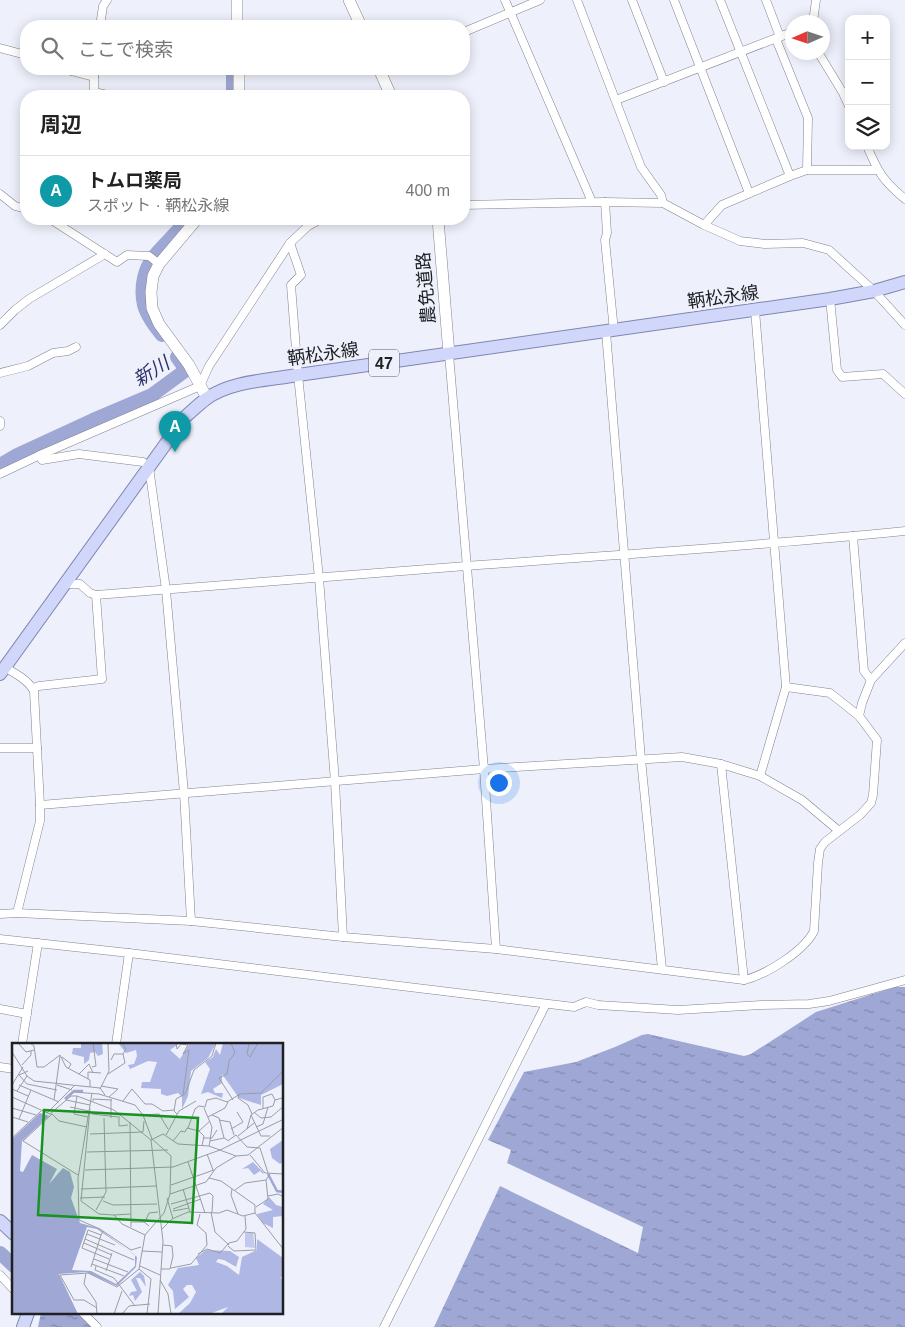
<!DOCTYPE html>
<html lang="ja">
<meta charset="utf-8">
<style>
body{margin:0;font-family:Helvetica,"Noto Sans JP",sans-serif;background:#f2f2f2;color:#222}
.controls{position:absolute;right:15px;top:15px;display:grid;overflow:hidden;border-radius:10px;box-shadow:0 2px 12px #0003}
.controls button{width:45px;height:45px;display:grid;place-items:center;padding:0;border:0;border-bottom:1px solid #e0e0e0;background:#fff;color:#222;font:25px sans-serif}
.compass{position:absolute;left:785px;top:15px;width:45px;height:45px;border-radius:50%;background:#fff;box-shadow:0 2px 12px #0003;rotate:267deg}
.you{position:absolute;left:498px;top:782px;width:18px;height:18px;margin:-12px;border:4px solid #fff;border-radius:50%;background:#1a73e8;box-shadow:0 0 0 8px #1a73e833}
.badge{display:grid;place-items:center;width:32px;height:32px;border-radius:50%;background:#1a73e8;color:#fff;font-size:16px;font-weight:700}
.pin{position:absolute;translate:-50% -41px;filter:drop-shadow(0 1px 2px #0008)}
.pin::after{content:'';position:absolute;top:26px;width:18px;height:15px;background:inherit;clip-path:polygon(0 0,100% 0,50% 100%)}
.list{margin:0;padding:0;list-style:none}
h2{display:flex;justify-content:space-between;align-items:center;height:65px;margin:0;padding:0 20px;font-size:21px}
h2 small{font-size:16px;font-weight:400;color:#767676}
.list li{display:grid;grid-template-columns:32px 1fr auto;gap:15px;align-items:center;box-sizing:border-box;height:70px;padding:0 20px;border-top:1px solid #e0e0e0}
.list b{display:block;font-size:19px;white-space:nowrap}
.list p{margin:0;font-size:16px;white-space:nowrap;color:#767676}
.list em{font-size:16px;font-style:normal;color:#767676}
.icon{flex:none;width:28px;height:28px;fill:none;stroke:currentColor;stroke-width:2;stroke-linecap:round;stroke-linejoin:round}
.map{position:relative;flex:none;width:905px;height:1327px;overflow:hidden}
.search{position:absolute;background:#fff;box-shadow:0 2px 12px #0003;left:20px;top:20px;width:450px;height:55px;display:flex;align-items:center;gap:12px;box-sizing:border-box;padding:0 18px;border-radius:20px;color:#767676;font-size:19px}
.panel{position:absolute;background:#fff;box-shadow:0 2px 12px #0003;left:20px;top:90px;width:450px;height:135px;border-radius:20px}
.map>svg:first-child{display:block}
.water{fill:url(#water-ripples)}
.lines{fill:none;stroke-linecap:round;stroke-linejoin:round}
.river{stroke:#9fa7d5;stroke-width:14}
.street-casing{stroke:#81838d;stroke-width:9}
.secondary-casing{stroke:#81838d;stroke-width:12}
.primary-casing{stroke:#7f86ae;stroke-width:14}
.street{stroke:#fff;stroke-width:8}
.secondary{stroke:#fff;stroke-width:11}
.primary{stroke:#d1d7fb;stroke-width:12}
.labels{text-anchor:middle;stroke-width:5;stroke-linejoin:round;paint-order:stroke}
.shield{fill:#eef0fb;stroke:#5d5e64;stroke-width:1}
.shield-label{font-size:16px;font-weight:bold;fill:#1f2024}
.street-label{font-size:18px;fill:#1f2024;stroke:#eef0fb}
.water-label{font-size:19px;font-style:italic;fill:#2e326a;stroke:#eef0fb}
.inset-river{fill:none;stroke:#9fa7d5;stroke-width:2.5}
.inset-road{fill:none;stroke:#9b9da5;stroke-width:1}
.view{fill:#189221;fill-opacity:0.15;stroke:#189221;stroke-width:2.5}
.inset-edge{fill:none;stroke:#1f2024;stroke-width:2.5}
</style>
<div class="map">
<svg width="905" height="1327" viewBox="0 0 905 1327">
<defs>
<pattern id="water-ripples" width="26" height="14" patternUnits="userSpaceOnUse" patternTransform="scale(1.25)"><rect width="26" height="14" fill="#9fa7d5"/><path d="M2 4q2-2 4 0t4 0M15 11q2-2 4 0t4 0" fill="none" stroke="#8188ad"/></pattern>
</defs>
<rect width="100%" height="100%" fill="#eef0fb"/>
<g class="water">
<path d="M 895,987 L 905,987 L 905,1327 L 434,1327 L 500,1186 L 638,1253 L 643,1227 L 507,1163 L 511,1150 L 488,1140 L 524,1072 L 576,1062 L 615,1047 L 642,1035 L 648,1034 L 744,1056 L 751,1054 L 816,1012 Z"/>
<path d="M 41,1313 L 79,1313 L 93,1327 L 38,1327 Z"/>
</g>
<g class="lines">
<g class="river">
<path d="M 233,69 L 233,96"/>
<path d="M 162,335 C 155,326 147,316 144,305 C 140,287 144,268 156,254 C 166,242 178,232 187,219"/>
<path d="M 0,465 L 17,455 L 93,420 L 152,395 L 186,370 L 177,357"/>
<path d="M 0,1253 L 14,1266"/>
</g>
<defs>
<g id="street">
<path d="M 505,0 L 592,202"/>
<path d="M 577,0 L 641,167 L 661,195 L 663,203"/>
<path d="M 632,0 L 664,82"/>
<path d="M 674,0 L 749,193"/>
<path d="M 720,0 L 790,176"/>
<path d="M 766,0 L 780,37"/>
<path d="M 813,22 L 816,0"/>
<path d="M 100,26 L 103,6 L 107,0"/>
<path d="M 464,32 L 540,0"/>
<path d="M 776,39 L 808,118 L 807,170"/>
<path d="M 0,48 L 26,55"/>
<path d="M 818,52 L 843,93 L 849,106"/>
<path d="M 63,69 L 94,77"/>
<path d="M 94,69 L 94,92 L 112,96"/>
<path d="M 616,100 L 792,32"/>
<path d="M 867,146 C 878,172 883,181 905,199"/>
<path d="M 0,194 L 15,206 L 26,209"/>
<path d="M 605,202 L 607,233 L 605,240 L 614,331"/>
<path d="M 464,205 L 605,202 L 663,203 L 704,225 L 740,241 L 765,244 L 803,243 L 829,250 L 874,291 L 905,325"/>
<path d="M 50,219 L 117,262 L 127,255 L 149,256 L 159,264"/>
<path d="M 704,225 L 722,205 L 790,176 L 807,170 L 877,170"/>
<path d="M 290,243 L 301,275 L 291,285 L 298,375 L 319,578 L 335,782 L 343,937"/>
<path d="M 830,299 L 837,370 L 842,377 L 883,374 L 905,394"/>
<path d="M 755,310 L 786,687 L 760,776"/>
<path d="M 0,325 L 15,310 L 29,299 L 105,254"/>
<path d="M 606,332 L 641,759 L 662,969"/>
<path d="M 449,354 L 484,769 L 496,949"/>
<path d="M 0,373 L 28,366 L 53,353 L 68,351 L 76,347"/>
<path d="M 0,421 L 0,426"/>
<path d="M 40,455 L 42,460 L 79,454 L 143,462 L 149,467 L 166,590 L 184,793 L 191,921"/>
<path d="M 0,474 L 40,455 L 200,386 L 209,366 L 290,243 L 308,226 L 321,219"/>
<path d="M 853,536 L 864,671 L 871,680"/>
<path d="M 65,584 L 80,584 L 90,593 L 96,595 C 220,586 343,576 466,566 C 613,555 759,546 905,531"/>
<path d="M 4,667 C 15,673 28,680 34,691 L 40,805 L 40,821 L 17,913"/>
<path d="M 33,688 L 39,686 L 102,679 L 96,595"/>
<path d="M 859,716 L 862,703 L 871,680 L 905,643"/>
<path d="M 0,748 L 37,748"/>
<path d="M 721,764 L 744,980"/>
<path d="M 40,805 L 484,769 L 682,757 L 721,764 L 760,776 L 802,800 L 839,831"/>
<path d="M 0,914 L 17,913 L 191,921 L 343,937 L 496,949 L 744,980 C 766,975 804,951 814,931 L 818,863 L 820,849 L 825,842 L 860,815 L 871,803 L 873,795 L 877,740 L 859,716 L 830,693 L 786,687"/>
<path d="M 0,939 L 129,953 L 574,1007 L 586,1002 L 598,1005 L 678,1010 L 761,1005 L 809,1004 L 829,1001 L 905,980"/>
<path d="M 0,1009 L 27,1014"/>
<path d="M 22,1044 L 38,943"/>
<path d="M 116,1044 L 129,953"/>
<path d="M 0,1067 L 14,1069"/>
<path d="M 0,1275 L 14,1290"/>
<path d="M 83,1313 L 97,1327"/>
<path d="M 384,1327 L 546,1004"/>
</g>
<g id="secondary">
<path d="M 237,0 L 237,26"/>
<path d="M 349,0 L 361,26"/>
<path d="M 239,69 L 239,96"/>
<path d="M 379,69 L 391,96"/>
<path d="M 197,219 L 159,264 L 153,276 L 151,292 L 152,308 L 159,324 L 189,365 L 207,398"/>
<path d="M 438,219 L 449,354"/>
</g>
<g id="primary">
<path d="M 0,674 L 185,417 C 192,411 199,404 206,399 C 230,381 270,380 298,375 L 830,299 L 874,291 L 905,282"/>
<path d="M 0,1221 L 14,1234"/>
<path d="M 23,1327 L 28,1313"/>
</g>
</defs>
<use href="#street" class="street-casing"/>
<use href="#secondary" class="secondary-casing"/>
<use href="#primary" class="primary-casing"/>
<use href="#street" class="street"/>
<use href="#secondary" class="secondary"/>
<use href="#primary" class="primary"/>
</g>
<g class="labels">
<rect class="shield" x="369" y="349.5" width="30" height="27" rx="4"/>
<g class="shield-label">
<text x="384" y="369">47</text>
</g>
<g class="street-label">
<text transform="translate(426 288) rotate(-95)" y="6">農免道路</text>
<text transform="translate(723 297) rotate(-8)" y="6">鞆松永線</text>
<text transform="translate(323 354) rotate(-8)" y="6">鞆松永線</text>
</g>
<g class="water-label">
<text transform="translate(151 371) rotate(-32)" y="7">新川</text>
</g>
</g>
<g transform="translate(12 1043)">
<rect width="271" height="271" fill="#eef0fb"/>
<path d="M 233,190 L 241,190 L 243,205 L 233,204 Z" fill="#c3c9ee"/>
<path d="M 69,0 L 90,0 L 91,11 L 86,13 L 83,9 L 78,10 L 77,17 L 72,21 L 72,14 L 60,11 L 61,5 L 69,5 ZM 106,0 L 168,0 L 158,7 L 168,16 L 178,0 L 204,0 L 196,15 L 179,28 L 176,53 L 170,66 L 170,54 L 166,50 L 155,53 L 149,51 L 149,46 L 129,45 L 130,39 L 138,39 L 145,19 L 136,18 L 118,26 L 116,22 L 122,21 L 125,13 L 124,7 L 114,10 ZM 211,0 L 271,0 L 271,41 L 249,52 L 249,62 L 227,55 L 210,31 L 210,40 L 201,46 L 203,50 L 211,50 L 210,55 L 196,49 L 189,51 L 198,26 L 193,19 L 201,14 L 204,6 L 208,12 ZM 271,97 L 271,119 L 268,121 L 260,115 L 258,106 ZM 241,119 L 252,130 L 251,131 L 248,128 L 242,132 L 236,125 L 230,126 ZM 257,154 L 264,162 L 271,164 L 271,173 L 261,174 L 261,185 L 251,180 L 245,171 L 261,167 L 251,161 ZM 245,196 L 271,215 L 271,233 L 268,235 L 271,236 L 271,271 L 209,271 L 216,264 L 197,271 L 166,271 L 178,260 L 184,249 L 180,242 L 175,242 L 171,246 L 177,254 L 163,266 L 161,248 L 156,242 L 166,225 L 187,222 L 184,215 L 194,207 L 218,208 L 227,214 L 224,224 L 212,217 L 206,216 L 204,219 L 215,223 L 227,232 L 230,214 L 245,207 ZM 128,229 L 132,233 L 134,244 L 128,235 L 124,235 L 130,249 L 123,258 L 121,252 L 117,253 L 119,249 L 125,248 L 119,237 Z" fill="#afb7e5"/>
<path d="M 28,70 L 37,73 L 10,98 L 8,128 L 11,129 L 20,112 L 45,126 L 37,141 L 51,125 L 58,129 L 62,144 L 59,155 L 68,180 L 86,185 L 125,214 L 124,224 L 105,243 L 74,229 L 47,231 L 66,271 L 0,271 L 0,96 ZM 75,184 L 85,186 L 123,212 L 123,223 L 104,241 L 79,228 L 60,227 Z" fill="#9fa7d5" fill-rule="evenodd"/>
<path class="inset-river" d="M 53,56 L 62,48 L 71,48M 256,131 L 265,148 L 272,149"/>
<path class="inset-road" d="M 6,0 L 14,9 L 22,7M 18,0 L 22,3 L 25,24 L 32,24 L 48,12M 164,0 L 165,6 L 169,1 L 176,2M 219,0 L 223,10 L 217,18 L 215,31 L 207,35 L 221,57M 237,0 L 235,11 L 238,14 L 246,0M 0,9 L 15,33 L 22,38 L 88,45 L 93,52M 48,12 L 54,24 L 78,37 L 78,44M 50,14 L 59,21 L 56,26M 99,17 L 102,11 L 111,11M 10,22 L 19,12 L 19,8M 80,24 L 84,23 L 81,0M 16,28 L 7,32 L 15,41 L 45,47M 67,31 L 77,21 L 81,30M 96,31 L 113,20 L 111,11 L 114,6 L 110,0M 76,36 L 76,29 L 89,30M 0,42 L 11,24M 7,42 L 47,59M 45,42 L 60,47M 89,43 L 106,46 L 97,54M 0,46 L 16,53M 88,46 L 97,28 L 96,0M 5,48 L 15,33M 80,50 L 66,135 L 67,177 L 88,186 L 119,207 L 129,204M 227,51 L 226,55 L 236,62 L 240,71M 59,52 L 62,49 L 87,51 L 123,62 L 131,72 L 140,96 L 159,113 L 158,151 L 152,170 L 133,192 L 127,226 L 105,244 L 76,230 L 48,232 L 62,257 L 72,257 L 85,265M 171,52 L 177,7 L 171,11 L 177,0M 65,53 L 62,71 L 76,74M 0,54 L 38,71 L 59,53 L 65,53 L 102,67 L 139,97 L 151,198 L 146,271M 42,57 L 48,13M 54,57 L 78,62M 81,58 L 81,56 L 100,57M 111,58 L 120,46 L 133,61 L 140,61 L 151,68 L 162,67M 58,64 L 77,68M 0,65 L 24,72M 78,65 L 69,158 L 87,171 L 102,172 L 110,181 L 133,192M 192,65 L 200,84 L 198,98M 251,65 L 251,54 L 260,51 L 263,57M 35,70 L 62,43M 243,70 L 249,75 L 259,74 L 272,63M 80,71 L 106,74M 165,71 L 162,68 L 164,56 L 173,51 L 182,27 L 200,13 L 204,0M 131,72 L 147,71 L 156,86M 200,72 L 207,75 L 212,95 L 217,98M 239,72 L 249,93 L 258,93M 107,73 L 107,83 L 116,82M 0,74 L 16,79M 196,74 L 213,65 L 216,59M 99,75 L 99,56M 7,76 L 19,47M 207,77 L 218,79 L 222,92M 118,79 L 119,184M 244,84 L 251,81 L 256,64M 176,85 L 183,66 L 187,63 L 193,64 L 195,57 L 204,55 L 215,59 L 228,51 L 249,50 L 272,27M 219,86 L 231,79 L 225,69M 235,86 L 239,72 L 246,67 L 261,63 L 263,57 L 270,55M 187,88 L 192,93 L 190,103M 78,91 L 131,89 L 132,78M 154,92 L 167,68 L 184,58M 226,93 L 242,80M 0,95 L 29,68M 191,95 L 200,95 L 205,87M 139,97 L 151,91 L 166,101 L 197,103 L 224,113 L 236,112 L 272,84M 217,97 L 224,92 L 235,104 L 248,105 L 256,130M 161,98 L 169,88 L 173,89 L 175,85 L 187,88 L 198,78M 197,103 L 198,98 L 212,95M 75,109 L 156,107M 195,111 L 201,127M 238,112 L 253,130 L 272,131M 176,119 L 193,170M 73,127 L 161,124 L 208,107 L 272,76M 66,132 L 11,98 L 40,71 L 47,78 L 75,84M 159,142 L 202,127M 69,146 L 144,143M 171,146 L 178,169M 220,146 L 219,152 L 226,171M 223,147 L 233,140 L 254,137M 158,151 L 194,139 L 204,125 L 224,113M 256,153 L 266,151 L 272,154M 68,155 L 93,154M 155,155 L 161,176M 91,158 L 101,162 L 145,161M 159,161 L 198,150 L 201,153 L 200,169M 244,164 L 256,156 L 254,137 L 258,131M 161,166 L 189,156M 84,167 L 94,149 L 92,75M 161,168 L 177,165M 199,169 L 203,189 L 217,202M 243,170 L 272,207M 102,172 L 119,171M 119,179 L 132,179 L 137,183M 133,179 L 137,170 L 146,169M 150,186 L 160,176 L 176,169 L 207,170 L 215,167 L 231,173 L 243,170 L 243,162 L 209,138 L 197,135M 91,188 L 89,192 L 76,187 L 70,205 L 97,216M 75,191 L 103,202M 73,196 L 122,217M 72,200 L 100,212M 216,203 L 222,208 L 244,207 L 243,190 L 232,189M 130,208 L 150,209M 186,211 L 195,206 L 208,210 L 217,200 L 225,198 L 234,186 L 233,173M 82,216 L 116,229M 80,221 L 112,233M 84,223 L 83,227 L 102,235 L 123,263M 128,223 L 148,232M 79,224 L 89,192M 159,225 L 179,221 L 195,202 L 194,190 L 185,182 L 188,171M 127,226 L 139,236 L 135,271M 149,226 L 158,226 L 161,213 L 160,203 L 151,202M 94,228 L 100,210M 74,230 L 72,241 L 84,259 L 85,271M 148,237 L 156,251 L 159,271M 102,271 L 110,248M 110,271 L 117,263 L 138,261"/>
<path class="view" d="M 32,67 L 186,75 L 180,180 L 26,172 Z"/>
<rect width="271" height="271" class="inset-edge"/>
</g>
</svg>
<div class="controls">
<button>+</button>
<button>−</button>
<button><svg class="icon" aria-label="layers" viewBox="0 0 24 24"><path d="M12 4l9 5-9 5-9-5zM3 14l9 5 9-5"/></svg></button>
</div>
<svg class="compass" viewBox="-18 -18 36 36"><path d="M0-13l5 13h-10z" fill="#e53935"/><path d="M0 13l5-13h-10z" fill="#767676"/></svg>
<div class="you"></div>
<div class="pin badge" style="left:175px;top:452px;background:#0f9aa8">A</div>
<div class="search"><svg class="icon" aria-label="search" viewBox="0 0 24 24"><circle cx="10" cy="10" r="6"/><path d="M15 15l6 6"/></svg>ここで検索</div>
<section class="panel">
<h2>周辺<small></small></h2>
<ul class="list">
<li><span class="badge" style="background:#0f9aa8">A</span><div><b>トムロ薬局</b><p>スポット · 鞆松永線</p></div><em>400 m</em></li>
</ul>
</section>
</div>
